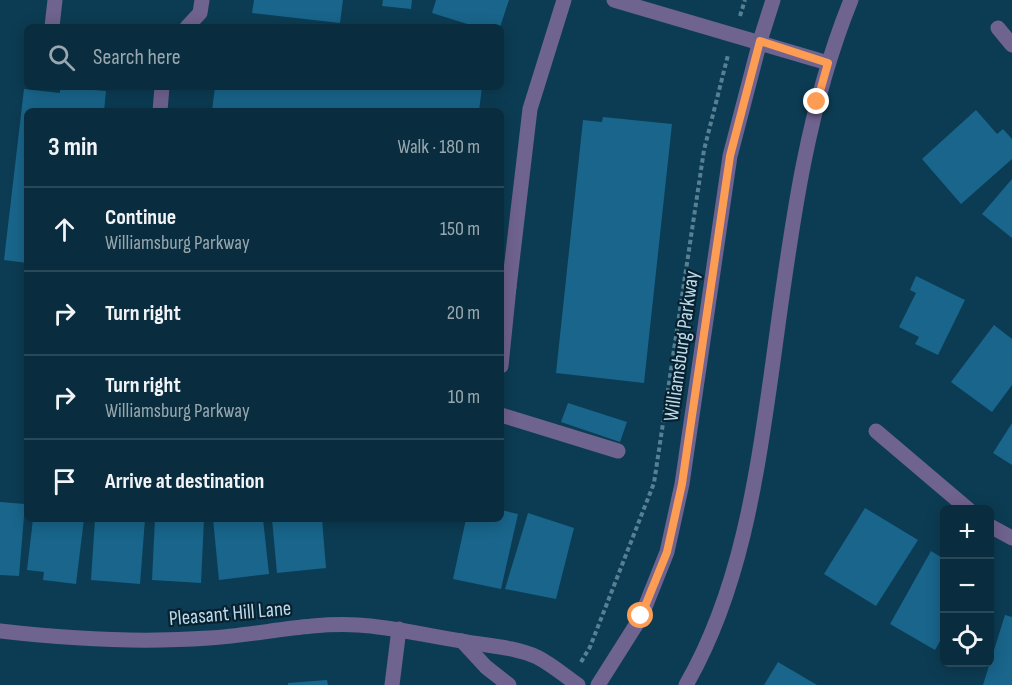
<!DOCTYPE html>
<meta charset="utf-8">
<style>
body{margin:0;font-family:"Sofia Sans Condensed",sans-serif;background:#173949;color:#f1f3f6}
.controls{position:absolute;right:18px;bottom:18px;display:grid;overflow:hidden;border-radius:9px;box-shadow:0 3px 15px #0003}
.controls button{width:54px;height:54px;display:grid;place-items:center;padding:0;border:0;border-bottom:2px solid #294958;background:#092d3e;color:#f1f3f6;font:30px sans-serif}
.stop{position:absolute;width:18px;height:18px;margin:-14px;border:4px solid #fd9d54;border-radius:50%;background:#fff}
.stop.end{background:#fd9d54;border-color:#fff;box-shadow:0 2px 6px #0008}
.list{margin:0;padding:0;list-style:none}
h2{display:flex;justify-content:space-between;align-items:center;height:78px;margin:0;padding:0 24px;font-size:26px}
h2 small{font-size:20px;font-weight:400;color:#99a8b0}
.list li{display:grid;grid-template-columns:39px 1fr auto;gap:18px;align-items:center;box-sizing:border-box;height:84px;padding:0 24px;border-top:2px solid #294958}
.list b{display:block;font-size:22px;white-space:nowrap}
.list p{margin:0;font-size:20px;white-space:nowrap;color:#99a8b0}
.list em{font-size:20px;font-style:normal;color:#99a8b0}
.icon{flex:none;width:33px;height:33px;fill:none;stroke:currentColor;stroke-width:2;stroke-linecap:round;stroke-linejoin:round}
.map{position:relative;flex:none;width:1012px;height:685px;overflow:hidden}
.search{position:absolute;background:#092d3e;box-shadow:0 3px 15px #0003;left:24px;top:24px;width:480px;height:66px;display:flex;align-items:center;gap:15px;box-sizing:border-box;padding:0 21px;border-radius:9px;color:#99a8b0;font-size:22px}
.panel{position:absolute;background:#092d3e;box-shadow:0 3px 15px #0003;left:24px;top:108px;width:480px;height:414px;border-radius:9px}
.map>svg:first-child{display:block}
.building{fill:#19658b}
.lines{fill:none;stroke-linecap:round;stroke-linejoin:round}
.path{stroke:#588095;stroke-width:4;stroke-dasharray:4.5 3;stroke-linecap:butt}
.minor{stroke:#6f638f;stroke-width:15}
.route{stroke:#fd9d54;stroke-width:8}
.labels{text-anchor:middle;stroke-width:4.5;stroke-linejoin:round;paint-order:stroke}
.street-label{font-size:21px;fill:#bcd9eb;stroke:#08212f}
</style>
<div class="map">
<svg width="1012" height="685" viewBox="0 0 1012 685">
<rect width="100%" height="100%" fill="#0c3c53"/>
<g class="building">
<path d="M 254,0 L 343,0 L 340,23 L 252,13 Z"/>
<path d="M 383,0 L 412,0 L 411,9 L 382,6 Z"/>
<path d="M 436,0 L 509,0 L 500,27 L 477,27 L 432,13 Z"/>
<path d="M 60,87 L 106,91 L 104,111 L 27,111 L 27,263 L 4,260 L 24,89 L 60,93 Z"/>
<path d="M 215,87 L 482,87 L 479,111 L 212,111 Z"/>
<path d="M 976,110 L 997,134 L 1003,129 L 1012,139 L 1012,159 L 961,204 L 922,159 Z"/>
<path d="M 603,117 L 672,124 L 644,383 L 556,373 L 583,120 L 602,122 Z"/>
<path d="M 1012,179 L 1012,238 L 982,214 Z"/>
<path d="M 916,276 L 965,300 L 938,355 L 915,344 L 919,337 L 899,327 L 916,293 L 910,290 Z"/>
<path d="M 994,325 L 1012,339 L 1012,385 L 992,412 L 951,382 Z"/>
<path d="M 568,403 L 627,422 L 620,442 L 561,422 Z"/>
<path d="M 1012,423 L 1012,465 L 993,453 Z"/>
<path d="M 0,502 L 25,504 L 19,576 L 0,575 Z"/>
<path d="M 865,508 L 918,540 L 876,606 L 824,574 Z"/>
<path d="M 501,510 L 518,514 L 501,589 L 453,579 L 466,519 L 501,519 Z"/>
<path d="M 528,513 L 574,528 L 556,599 L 505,589 Z"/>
<path d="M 33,519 L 84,519 L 76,584 L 43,580 L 44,572 L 27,570 Z"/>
<path d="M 95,519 L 145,519 L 140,584 L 91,580 Z"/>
<path d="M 155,519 L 204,519 L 201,583 L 152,580 Z"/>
<path d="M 213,519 L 263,519 L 269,574 L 219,580 Z"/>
<path d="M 272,519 L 322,519 L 326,568 L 277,573 Z"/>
<path d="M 931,551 L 944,559 L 944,634 L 935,650 L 890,624 Z"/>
<path d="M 1005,615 L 1012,617 L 1012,685 L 983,685 Z"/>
<path d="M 778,662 L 817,685 L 764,685 Z"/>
<path d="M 327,680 L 328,685 L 288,685 L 288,683 Z"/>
</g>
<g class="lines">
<g class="path">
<path d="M 740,16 L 745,0"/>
<path d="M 581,662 L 590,647 L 654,483 L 704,150 L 728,55"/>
</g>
<g class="minor">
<path d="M 614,0 L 828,63"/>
<path d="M 52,27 L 55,0"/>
<path d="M 187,27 L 200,13 L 202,0"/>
<path d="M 998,28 L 1012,45"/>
<path d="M 160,111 L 162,87"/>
<path d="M 501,287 L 509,287 L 530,109 L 564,0"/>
<path d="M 501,366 L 509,287"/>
<path d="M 501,415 L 618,451"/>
<path d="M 876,431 L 969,510"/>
<path d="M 990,526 L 1012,538"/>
<path d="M 0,631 C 69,639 139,643 209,638 C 259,635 308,622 358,625 C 394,627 427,636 462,641 C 487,646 512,646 537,657 C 551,664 565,676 578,685"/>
<path d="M 462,641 L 486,667 L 509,685"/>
<path d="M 392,685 L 399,629"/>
<path d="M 598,685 L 641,617 L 667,552 L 682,484 L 730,156 L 760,41 L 773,0"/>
<path d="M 686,685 C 740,591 756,482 771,376 C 789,248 802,121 851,0"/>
</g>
</g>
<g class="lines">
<path class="route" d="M 641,616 L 667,552 L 682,484 L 730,156 L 760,41 L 828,63 L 817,102"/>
</g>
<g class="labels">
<g class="street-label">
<text transform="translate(681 346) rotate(-82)" y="7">Williamsburg Parkway</text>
<text transform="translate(230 613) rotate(-5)" y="7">Pleasant Hill Lane</text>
</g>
</g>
</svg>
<div class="controls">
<button>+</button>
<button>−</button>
<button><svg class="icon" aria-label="locate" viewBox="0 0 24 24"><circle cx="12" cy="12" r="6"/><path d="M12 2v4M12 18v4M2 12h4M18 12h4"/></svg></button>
</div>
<div class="stop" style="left:641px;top:616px"></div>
<div class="stop end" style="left:817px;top:102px"></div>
<div class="search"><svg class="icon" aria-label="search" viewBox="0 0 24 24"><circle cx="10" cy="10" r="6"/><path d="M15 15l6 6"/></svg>Search here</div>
<section class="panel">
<h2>3 min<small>Walk · 180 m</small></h2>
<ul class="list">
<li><svg class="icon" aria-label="ahead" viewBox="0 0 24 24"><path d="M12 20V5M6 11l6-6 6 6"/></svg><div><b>Continue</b><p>Williamsburg Parkway</p></div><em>150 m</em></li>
<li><svg class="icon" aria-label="right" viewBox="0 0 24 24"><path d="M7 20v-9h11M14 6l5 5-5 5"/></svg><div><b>Turn right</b></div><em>20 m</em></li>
<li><svg class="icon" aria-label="right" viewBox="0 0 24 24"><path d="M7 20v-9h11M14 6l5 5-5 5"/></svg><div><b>Turn right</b><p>Williamsburg Parkway</p></div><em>10 m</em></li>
<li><svg class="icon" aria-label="arrive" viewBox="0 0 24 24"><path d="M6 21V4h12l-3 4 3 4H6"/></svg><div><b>Arrive at destination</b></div></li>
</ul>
</section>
</div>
